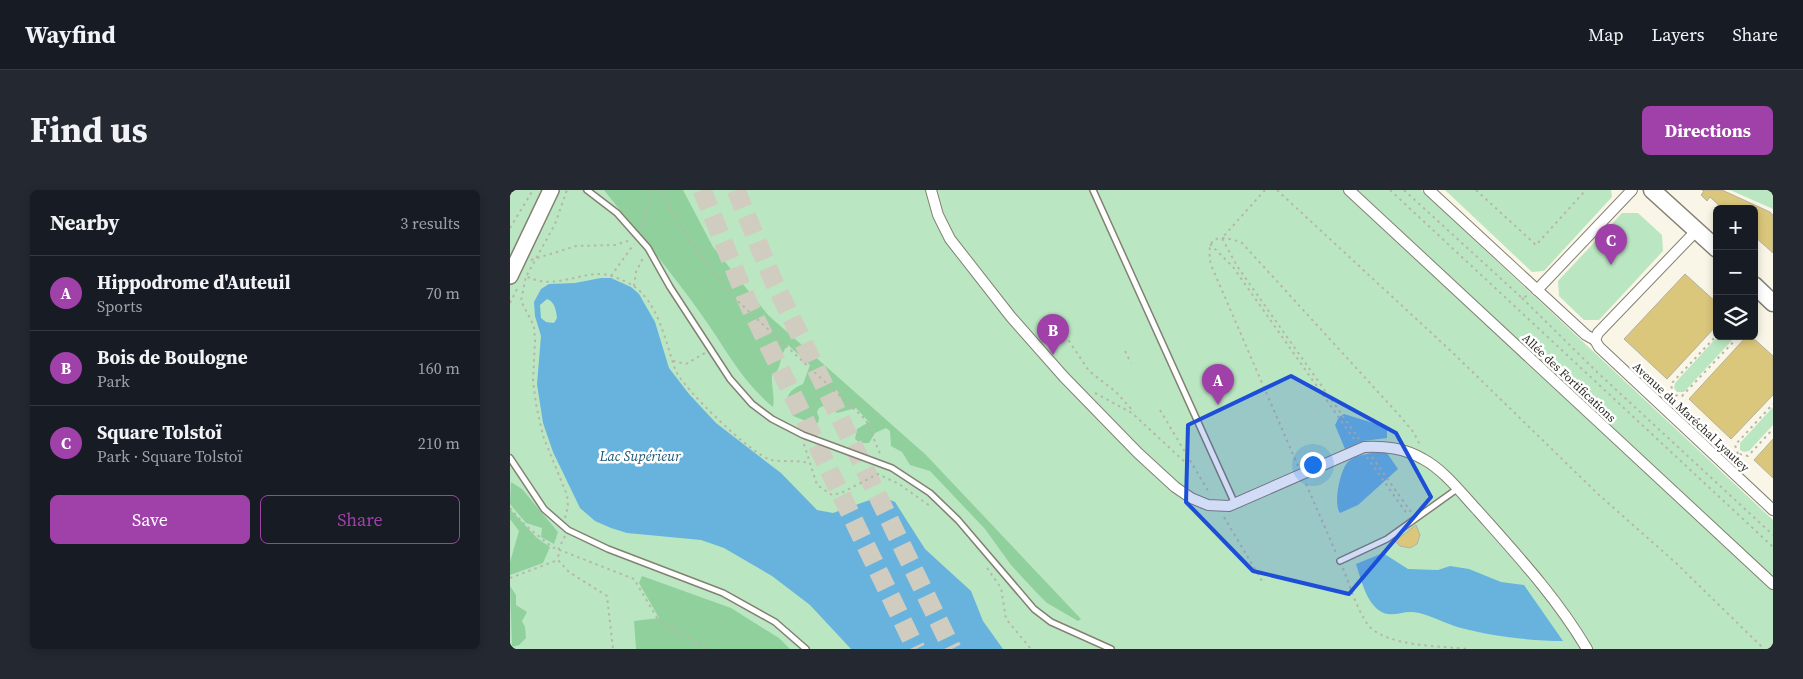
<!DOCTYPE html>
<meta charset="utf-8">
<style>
body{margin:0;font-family:"Source Serif 4",serif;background:#242831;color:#f1f3f6}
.controls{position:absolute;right:15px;top:15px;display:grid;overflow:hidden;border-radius:8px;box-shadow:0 2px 8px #0003}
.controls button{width:45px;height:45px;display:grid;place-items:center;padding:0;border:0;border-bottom:1px solid #363941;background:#171b24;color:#f1f3f6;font:25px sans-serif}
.you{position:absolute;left:802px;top:274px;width:18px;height:18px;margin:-12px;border:4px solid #fff;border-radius:50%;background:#1a73e8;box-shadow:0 0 0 8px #1a73e833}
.badge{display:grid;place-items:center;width:32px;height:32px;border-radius:50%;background:#a041a9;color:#fff;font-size:16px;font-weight:700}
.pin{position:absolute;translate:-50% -41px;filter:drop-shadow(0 1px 2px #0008)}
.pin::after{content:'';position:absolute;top:26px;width:18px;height:15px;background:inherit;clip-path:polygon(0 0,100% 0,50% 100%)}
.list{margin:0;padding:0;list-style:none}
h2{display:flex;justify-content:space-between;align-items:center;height:65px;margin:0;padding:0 20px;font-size:21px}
h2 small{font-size:16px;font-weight:400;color:#9ea1a6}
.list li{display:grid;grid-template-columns:32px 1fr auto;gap:15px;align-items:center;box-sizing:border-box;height:75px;padding:0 20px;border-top:1px solid #363941}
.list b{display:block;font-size:19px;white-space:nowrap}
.list p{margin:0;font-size:16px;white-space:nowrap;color:#9ea1a6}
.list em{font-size:16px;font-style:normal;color:#9ea1a6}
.actions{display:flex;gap:10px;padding:15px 20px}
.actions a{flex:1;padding:11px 0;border:1px solid #a041a9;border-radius:8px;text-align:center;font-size:18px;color:#a041a9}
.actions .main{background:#a041a9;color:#fff}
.icon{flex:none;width:28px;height:28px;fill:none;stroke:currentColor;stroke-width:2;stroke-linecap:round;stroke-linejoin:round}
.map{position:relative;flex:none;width:1263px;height:459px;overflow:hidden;border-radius:8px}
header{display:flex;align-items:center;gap:30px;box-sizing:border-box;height:70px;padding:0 25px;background:#171b24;border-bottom:1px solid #363941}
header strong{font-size:24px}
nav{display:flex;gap:28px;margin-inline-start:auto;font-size:18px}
.intro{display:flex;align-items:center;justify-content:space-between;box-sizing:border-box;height:120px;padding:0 30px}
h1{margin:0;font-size:35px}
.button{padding:12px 22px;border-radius:8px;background:#a041a9;color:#fff;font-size:18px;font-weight:700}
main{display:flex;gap:30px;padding:0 30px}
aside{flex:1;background:#171b24;border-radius:8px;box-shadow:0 2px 8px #0003}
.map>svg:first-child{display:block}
.green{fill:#bae7c2}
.forest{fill:#90d09d}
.water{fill:#67b3dd;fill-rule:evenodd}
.building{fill:#dac77c;stroke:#b4b0a2}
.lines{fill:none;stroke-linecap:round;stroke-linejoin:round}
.highway-tunnel{stroke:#d0cdc0;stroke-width:19;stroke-dasharray:19 9;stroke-linecap:butt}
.lane-casing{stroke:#848173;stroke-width:8}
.street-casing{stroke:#848173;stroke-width:12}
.secondary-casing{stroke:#848173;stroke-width:18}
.primary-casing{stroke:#848173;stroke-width:19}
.path{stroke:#b8b6aa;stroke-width:2;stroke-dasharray:2.5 4;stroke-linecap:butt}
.lane{stroke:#fff;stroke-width:5}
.street{stroke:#fff;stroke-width:10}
.secondary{stroke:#fff;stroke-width:15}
.primary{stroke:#fff;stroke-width:16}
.marked{fill:#1d4ed8;fill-opacity:0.2;stroke:#1d4ed8;stroke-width:4;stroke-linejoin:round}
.labels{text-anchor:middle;stroke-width:5;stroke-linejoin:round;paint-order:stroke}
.street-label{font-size:12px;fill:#2a2923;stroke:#fff}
.water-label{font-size:14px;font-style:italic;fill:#1c5673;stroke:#fff}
</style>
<header>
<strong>Wayfind</strong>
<nav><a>Map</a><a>Layers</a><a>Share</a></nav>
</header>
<div class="intro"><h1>Find us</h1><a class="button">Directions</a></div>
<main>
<aside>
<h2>Nearby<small>3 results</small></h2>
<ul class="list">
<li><span class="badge">A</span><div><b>Hippodrome d'Auteuil</b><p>Sports</p></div><em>70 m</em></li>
<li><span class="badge">B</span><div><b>Bois de Boulogne</b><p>Park</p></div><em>160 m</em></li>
<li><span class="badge">C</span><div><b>Square Tolstoï</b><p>Park · Square Tolstoï</p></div><em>210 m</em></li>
</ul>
<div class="actions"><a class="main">Save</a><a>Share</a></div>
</aside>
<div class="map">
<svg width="1263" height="459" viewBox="0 0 1263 459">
<rect width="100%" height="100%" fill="#f9f6e7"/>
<g class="green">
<path d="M 0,0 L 911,0 L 1263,330 L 1263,459 L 0,459 Z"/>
<path d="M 935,0 L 1101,0 L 1102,7 L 1034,81 L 1022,82 Z"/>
<path d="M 1220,0 L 1263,0 L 1263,19 Z"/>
<path d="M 1112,23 L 1128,23 L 1152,45 L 1153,61 L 1089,130 L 1074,130 L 1049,106 L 1048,91 Z"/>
<path d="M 1208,146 L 1226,146 L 1174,202 L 1167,202 L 1164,198 L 1165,193 Z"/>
<path d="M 1263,217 L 1263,235 L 1239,261 L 1234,262 L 1230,260 L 1230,253 Z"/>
</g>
<g class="forest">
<path d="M 94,0 L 173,0 L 203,57 L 258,125 L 416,265 L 571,429 L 568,431 L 537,413 L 525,401 L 501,375 L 475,339 L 420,281 L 400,275 L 392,262 L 381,256 L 380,241 L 376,238 L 365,243 L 359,253 L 350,253 L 345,249 L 347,239 L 359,232 L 346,218 L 327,223 L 316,215 L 309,218 L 307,222 L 309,228 L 308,233 L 304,234 L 283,226 C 274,209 275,202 293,194 L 300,175 L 278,155 C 268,166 273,180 262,185 C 261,196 265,206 263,217 C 231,191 215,157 191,124 C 161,81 126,41 94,0 Z"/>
<path d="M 1,292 L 12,299 L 48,342 L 44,354 L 31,347 L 32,338 L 16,333 L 0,314 Z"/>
<path d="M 0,319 L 27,348 L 40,357 L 33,373 L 0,385 L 0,372 L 9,341 L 0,329 Z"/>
<path d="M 132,386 L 221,418 L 269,448 L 280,459 L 126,459 L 124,431 L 149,428 L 129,393 Z"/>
<path d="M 0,396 L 6,405 L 6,415 L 17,422 L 12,431 L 15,437 L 16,448 L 9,455 L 2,457 Z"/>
</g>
<g class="water">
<path d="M 91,88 L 101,88 L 121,97 L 129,104 L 145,132 L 159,178 L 179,204 L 206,233 L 271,283 L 307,320 L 323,323 L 371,306 L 385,312 L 415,359 L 461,401 L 473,431 L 493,459 L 341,459 L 300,415 L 262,386 L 214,358 L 191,350 L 117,343 L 101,338 L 85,331 L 70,318 L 43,262 L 33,233 L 27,194 L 31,146 L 25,126 L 24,112 L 31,99 L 39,94 L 65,93 ZM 37,109 C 45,112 46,120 47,128 L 44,133 L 36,132 L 31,128 L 30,115 Z"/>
<path d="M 834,224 L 873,236 L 877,240 L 877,248 L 853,251 L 835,259 L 825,235 L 829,227 Z"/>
<path d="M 861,263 L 877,263 L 888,279 L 848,315 L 830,323 C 823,315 830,278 839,271 C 845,266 853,265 861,263 Z"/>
<path d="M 873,363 L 898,379 L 928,380 L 940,376 L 959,379 L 991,392 L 1014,395 L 1053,451 C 1022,451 981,446 951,438 C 935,434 920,424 903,422 C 892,421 880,428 870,421 C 856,412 851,389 846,374 Z"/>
</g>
<g class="building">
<path d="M 1192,0 L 1212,0 L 1260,22 L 1263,25 L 1263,63 L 1244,46 L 1244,19 L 1213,19 L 1200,7 L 1197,11 L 1191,5 L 1194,1 Z"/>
<path d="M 1175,84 L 1207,113 L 1207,135 L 1157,189 L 1114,149 Z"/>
<path d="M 1237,146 L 1241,146 L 1263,166 L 1263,205 L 1221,249 L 1179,209 Z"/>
<path d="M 1263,249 L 1263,288 L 1244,270 Z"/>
<path d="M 906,335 L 910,345 L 907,354 L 900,358 L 890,356 L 885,351 Z"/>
</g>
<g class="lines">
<g class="highway-tunnel">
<path d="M 192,0 L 239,115 L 406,459"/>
<path d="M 226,0 L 263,90 L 442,459"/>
</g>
<defs>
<g id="lane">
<path d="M 77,0 L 107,23 L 138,58 L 160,97 L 220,189 L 242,214 L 262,229 L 293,245 L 382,278 L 420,303 L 448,330 L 524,419 L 541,432 L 601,459"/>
<path d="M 583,0 L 725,314"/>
<path d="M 0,268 L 34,319 L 58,340 L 98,359 L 213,403 L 265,432 L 296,459"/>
<path d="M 830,371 L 877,349 L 947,299"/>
</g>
<g id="street">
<path d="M 421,0 L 428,25 L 440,49 L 501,127 L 554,187 L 628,263 L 665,297 L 681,308 L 698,315 L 719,316 L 854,257 C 875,256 894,258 913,269 C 934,280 952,304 968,321 C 1007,365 1047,408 1077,459"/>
<path d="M 839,0 L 1263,394"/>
<path d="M 919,0 L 1076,145 L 1085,150"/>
<path d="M 1027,100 L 1122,0"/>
<path d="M 1085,150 L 1089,157 L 1263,320"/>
<path d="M 1085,150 L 1088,143 L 1187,40"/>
</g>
<path id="secondary" d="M 0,86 L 41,0"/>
<g id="primary">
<path d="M 1142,0 L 1207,59"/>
<path d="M 1244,95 L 1263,113"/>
</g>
</defs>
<use href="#lane" class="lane-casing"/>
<use href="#street" class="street-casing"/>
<use href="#secondary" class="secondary-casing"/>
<use href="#primary" class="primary-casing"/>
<g class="path">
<path d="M 150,0 L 180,50 L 219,103 L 356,230 L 371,266"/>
<path d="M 755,0 L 712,48 L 727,76 L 849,249"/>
<path d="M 767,0 L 943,163 L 1088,304 L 1166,373 L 1254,459"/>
<path d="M 880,0 L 1263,357"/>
<path d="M 894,0 L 1012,108 L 1019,105"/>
<path d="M 966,0 L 1026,55 L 1074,2"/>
<path d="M 0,38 L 23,0"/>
<path d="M 131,38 L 143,0"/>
<path d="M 700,54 L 723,77 L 844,249"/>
<path d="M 21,70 L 66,56 L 105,55 L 121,50"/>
<path d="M 17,85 L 45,34 L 57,0"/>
<path d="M 101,86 L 124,54"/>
<path d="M 124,96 L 126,82 L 134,66"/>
<path d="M 1012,108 L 1087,182 L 1263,345"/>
<path d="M 0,113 L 8,97"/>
<path d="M 555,145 L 579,181 L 606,202 L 624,222"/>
<path d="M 615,161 L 621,173"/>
<path d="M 163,171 L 176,174 L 195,163"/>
<path d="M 585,203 L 622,223 L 677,274 L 684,277"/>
<path d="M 1163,205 L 1161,194 L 1207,145"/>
<path d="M 1160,208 L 1163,205 L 1172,206 L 1229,146"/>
<path d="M 650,220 L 700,304"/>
<path d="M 294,254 L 307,295 L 322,305 L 331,303 L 368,284 L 389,294 L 420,316"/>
<path d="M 1228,264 L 1225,255 L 1263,214"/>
<path d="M 857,267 L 897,324"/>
<path d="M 862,267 L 901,322"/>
<path d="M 1225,268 L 1228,264 L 1238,266 L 1263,239"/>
<path d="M 788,276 L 701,75 C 695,47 707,43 732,53 L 890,226 L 904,243 L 910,255"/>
<path d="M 796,294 L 827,365"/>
<path d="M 0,318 L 15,335 L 42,357 L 124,389 L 149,431 L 197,459"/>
<path d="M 714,327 L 752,391"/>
<path d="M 55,328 L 58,316 L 57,305 L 33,246 L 26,214 L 23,191 L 25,151 L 24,136 L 11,111 L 16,86 C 40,99 62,86 86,84 C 98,83 113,90 122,95 C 148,111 156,153 165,179 C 172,198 242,265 261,270 C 273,272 287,270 299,273"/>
<path d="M 55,346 L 49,358 L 48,370 L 59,382 L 97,406 L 103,459"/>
<path d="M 477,378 L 491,398 L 496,429 L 521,459"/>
<path d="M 833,378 C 840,396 846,416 856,432 C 871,457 932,456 958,459"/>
<path d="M 0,388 L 48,370"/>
</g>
<use href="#lane" class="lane"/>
<use href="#street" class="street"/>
<use href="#secondary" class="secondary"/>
<use href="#primary" class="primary"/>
</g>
<path class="marked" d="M 781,186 L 886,243 L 921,307 L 839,404 L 743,381 L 676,312 L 678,235 Z"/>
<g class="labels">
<g class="street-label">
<text transform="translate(1059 188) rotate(43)" y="4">Allée des Fortifications</text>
<text transform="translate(1181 227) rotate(43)" y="4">Avenue du Maréchal Lyautey</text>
</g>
<g class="water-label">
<text x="130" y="271">Lac Supérieur</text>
</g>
</g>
</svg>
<div class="controls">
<button>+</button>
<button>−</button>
<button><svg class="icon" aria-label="layers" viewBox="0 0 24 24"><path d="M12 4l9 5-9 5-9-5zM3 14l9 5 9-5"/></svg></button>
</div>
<div class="you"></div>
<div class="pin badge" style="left:708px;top:215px">A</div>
<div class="pin badge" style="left:543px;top:165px">B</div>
<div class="pin badge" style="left:1101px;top:75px">C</div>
</div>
</main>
